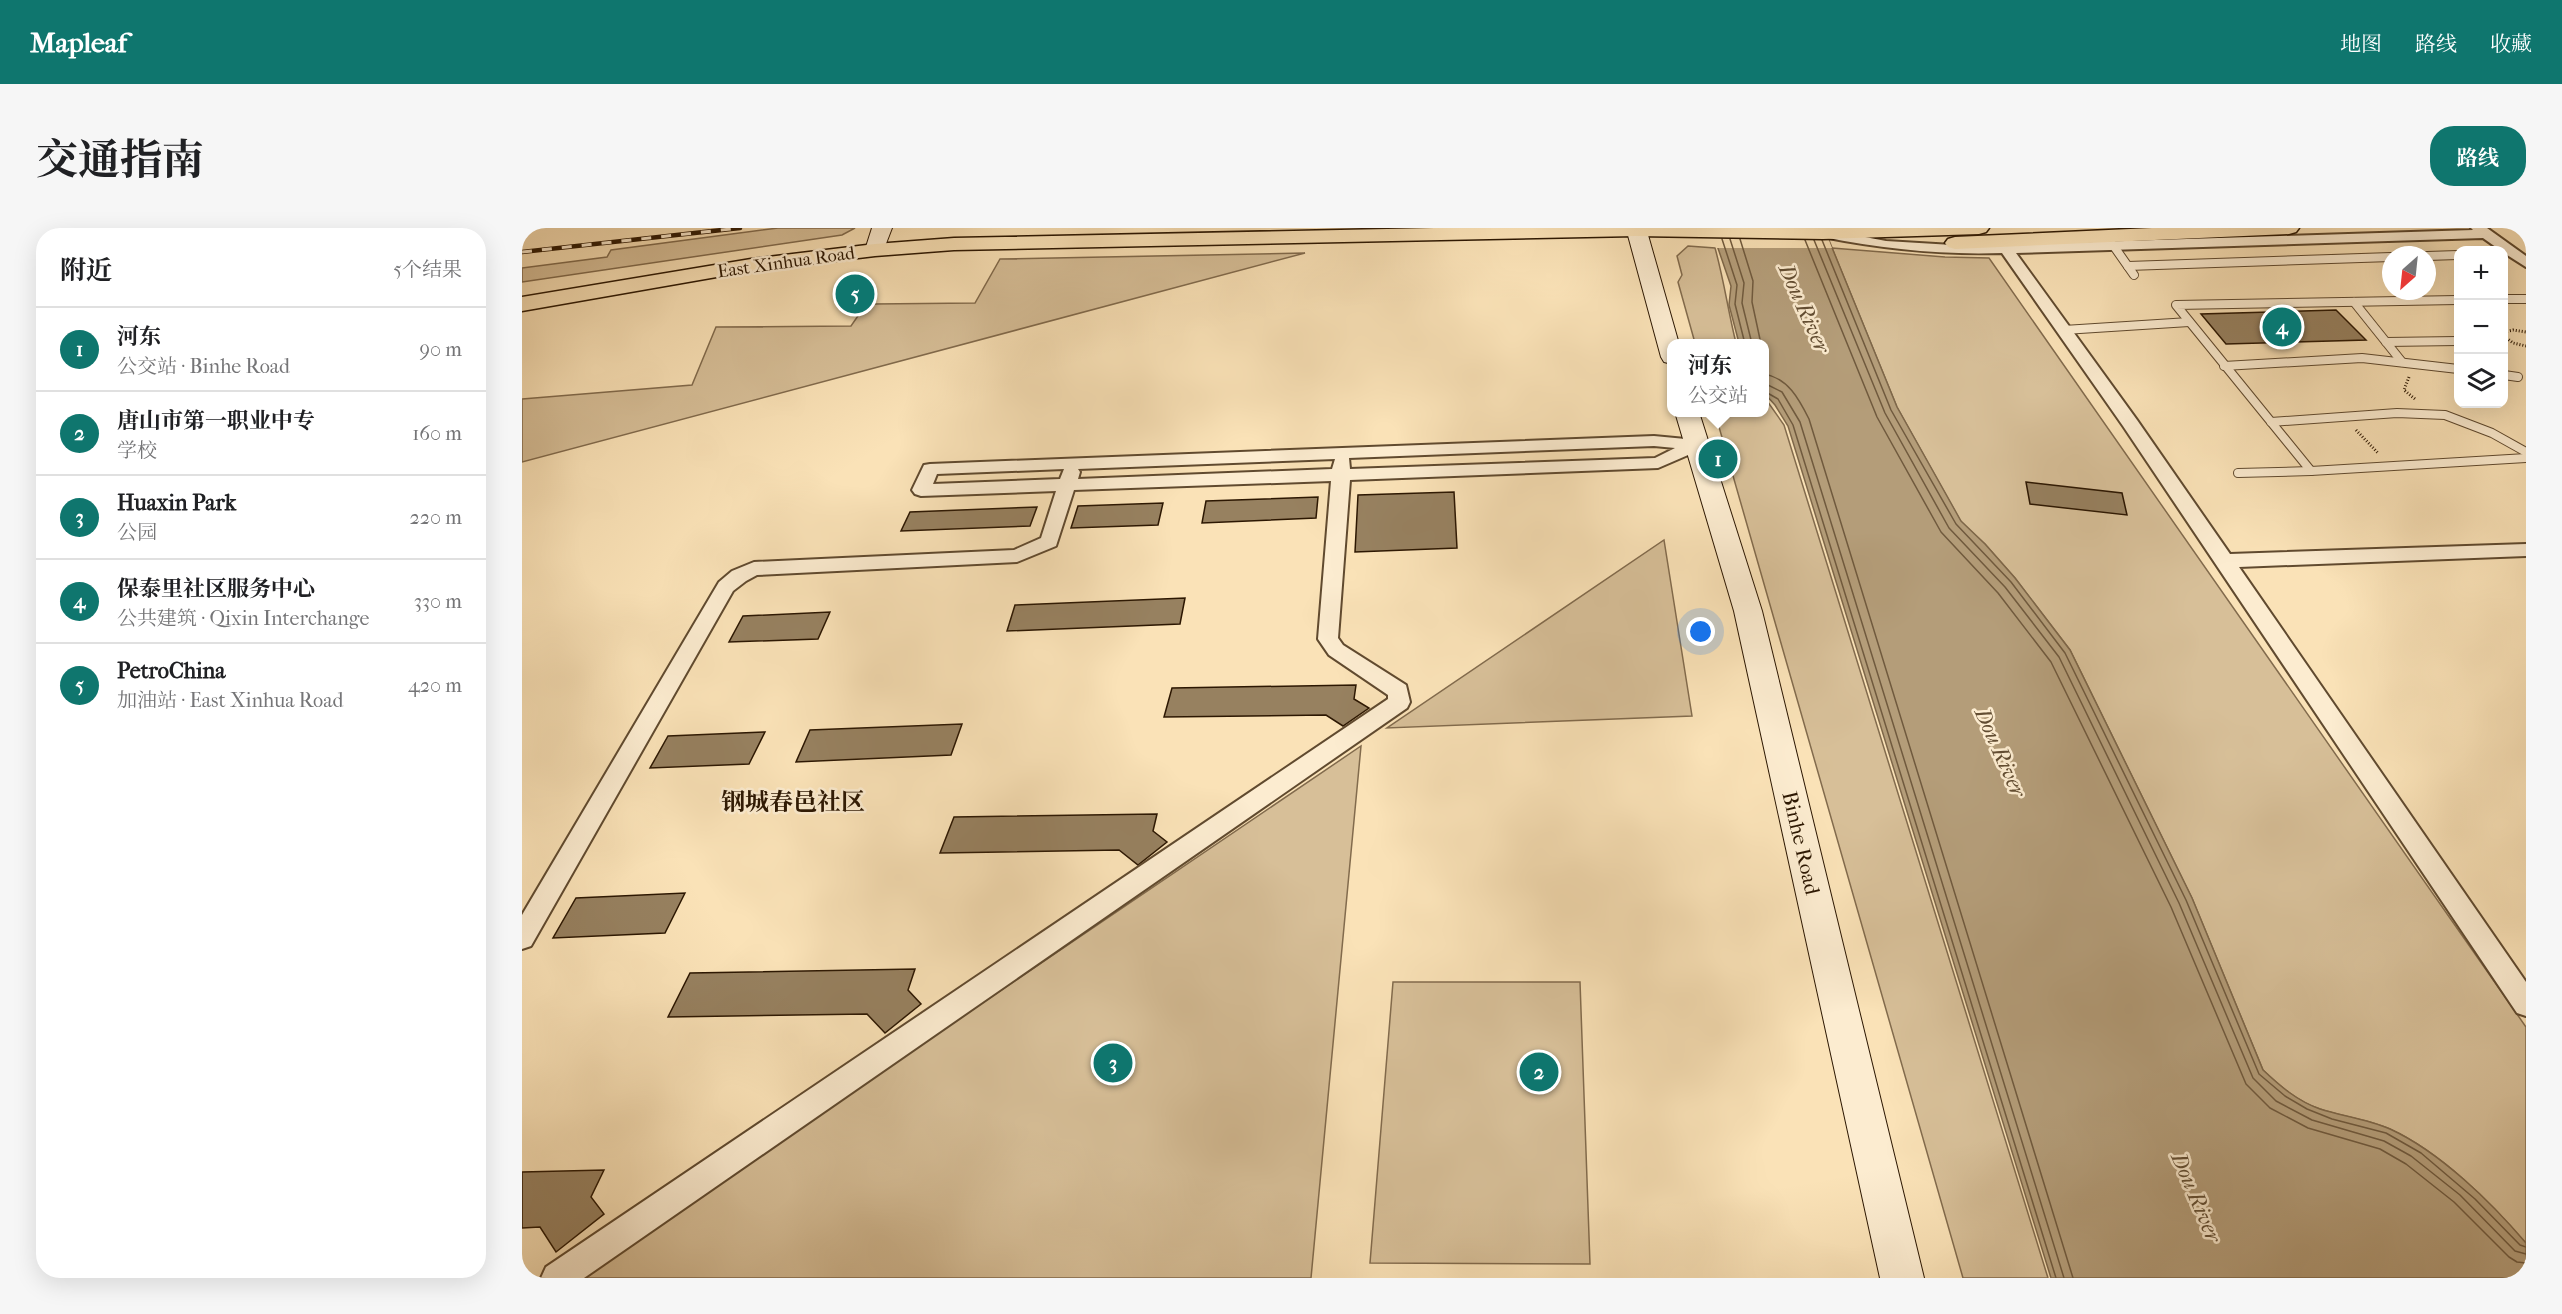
<!DOCTYPE html>
<html lang="zh">
<meta charset="utf-8">
<style>
body{margin:0;font-family:"IM FELL French Canon","Noto Serif SC",serif;background:#f6f6f6;color:#202124}
.controls{position:absolute;right:18px;top:18px;display:grid;overflow:hidden;border-radius:12px;box-shadow:0 6px 24px #0002}
.controls button{width:54px;height:54px;display:grid;place-items:center;padding:0;border:0;border-bottom:2px solid #e0e0e0;background:#fff;color:#202124;font:30px sans-serif}
.compass{position:absolute;left:1860px;top:18px;width:54px;height:54px;border-radius:50%;background:#fff;box-shadow:0 6px 24px #0002;rotate:207deg}
.you{position:absolute;left:1179px;top:404px;width:21px;height:21px;margin:-15px;border:4px solid #fff;border-radius:50%;background:#1a73e8;box-shadow:0 0 0 9px #1a73e833}
.badge{display:grid;place-items:center;width:39px;height:39px;border-radius:50%;background:#0f766e;color:#fff;font-size:20px;font-weight:700}
.pin{position:absolute;translate:-50% -50%;border:3px solid #fff;box-shadow:0 2px 6px #0006}
.popup{position:absolute;left:1145px;top:111px;width:102px;height:78px;box-sizing:border-box;display:grid;place-content:center;border-radius:12px;background:#fff;filter:drop-shadow(0 2px 4px #0005);font-size:20px;white-space:nowrap;color:#757577}
.popup b{font-size:22px;color:#202124}
.popup::after{content:'';position:absolute;left:50%;top:100%;margin-left:-12px;border:12px solid transparent;border-top-color:#fff}
.list{margin:0;padding:0;list-style:none}
h2{display:flex;justify-content:space-between;align-items:center;height:78px;margin:0;padding:0 24px;font-size:26px}
h2 small{font-size:20px;font-weight:400;color:#757577}
.list li{display:grid;grid-template-columns:39px 1fr auto;gap:18px;align-items:center;box-sizing:border-box;height:84px;padding:0 24px;border-top:2px solid #e0e0e0}
.list b{display:block;font-size:22px;white-space:nowrap}
.list p{margin:0;font-size:20px;white-space:nowrap;color:#757577}
.list em{font-size:20px;font-style:normal;color:#757577}
.icon{flex:none;width:33px;height:33px;fill:none;stroke:currentColor;stroke-width:2;stroke-linecap:round;stroke-linejoin:round}
.map{position:relative;flex:none;width:2004px;height:1050px;overflow:hidden;border-radius:24px}
header{display:flex;align-items:center;gap:36px;box-sizing:border-box;height:84px;padding:0 30px;background:#0f766e;color:#fff}
header strong{font-size:28px}
nav{display:flex;gap:33px;margin-inline-start:auto;font-size:21px}
.intro{display:flex;align-items:center;justify-content:space-between;box-sizing:border-box;height:144px;padding:0 36px}
h1{margin:0;font-size:42px}
.button{padding:15px 27px;border-radius:24px;background:#0f766e;color:#fff;font-size:21px;font-weight:700}
main{display:flex;gap:36px;padding:0 36px}
aside{flex:1;background:#fff;border-radius:24px;box-shadow:0 6px 24px #0002}
.map>svg:first-child{display:block}
.green{fill:#d7bf98;stroke:#826b4d;stroke-width:1.5}
.water{fill:#b49d79;stroke:#7e6749;stroke-width:1.5}
.pier{fill:#fae2b7}
.lines{fill:none;stroke-linecap:round;stroke-linejoin:round}
.shore{stroke:#705a3e;stroke-width:1.5}
.building{fill:#978160;stroke:#2c1702;stroke-width:1.5}
.lane-casing{stroke:#604a2f;stroke-width:10}
.street-casing{stroke:#604a2f;stroke-width:4}
.secondary-casing{stroke:#2c1702;stroke-width:2}
.primary-casing{stroke:#2c1702;stroke-width:3}
.path{stroke:#2c1702;stroke-width:3;stroke-dasharray:1 2;stroke-linecap:butt}
.lane{stroke:#fcecd0;stroke-width:8}
.street{fill:#fcecd0;fill-rule:evenodd}
.secondary{fill:#fcecd0;fill-rule:evenodd}
.primary{fill:#fae2b7;fill-rule:evenodd}
.rail-casing{stroke:#2c1702;stroke-width:4.5}
.rail{stroke:#fcecd0;stroke-width:3;stroke-dasharray:10;stroke-linecap:butt}
.labels{text-anchor:middle;stroke-width:5;stroke-linejoin:round;paint-order:stroke}
.far-street-label{font-size:18px;fill:#2c1702;stroke:#fcecd0}
.street-label{font-size:21px;fill:#2c1702;stroke:#fcecd0}
.water-label{font-size:22px;font-style:italic;fill:#624d32;stroke:#fcecd0}
.quarter-label{font-size:24px;font-weight:bold;fill:#2c1702;stroke:#fcecd0}
</style>
<header>
<strong>Mapleaf</strong>
<nav><a>地图</a><a>路线</a><a>收藏</a></nav>
</header>
<div class="intro"><h1>交通指南</h1><a class="button">路线</a></div>
<main>
<aside>
<h2>附近<small>5个结果</small></h2>
<ul class="list">
<li><span class="badge">1</span><div><b>河东</b><p>公交站 · Binhe Road</p></div><em>90 m</em></li>
<li><span class="badge">2</span><div><b>唐山市第一职业中专</b><p>学校</p></div><em>160 m</em></li>
<li><span class="badge">3</span><div><b>Huaxin Park</b><p>公园</p></div><em>220 m</em></li>
<li><span class="badge">4</span><div><b>保泰里社区服务中心</b><p>公共建筑 · Qixin Interchange</p></div><em>330 m</em></li>
<li><span class="badge">5</span><div><b>PetroChina</b><p>加油站 · East Xinhua Road</p></div><em>420 m</em></li>
</ul>
</aside>
<div class="map">
<svg width="2004" height="1050" viewBox="0 0 2004 1050">
<rect width="100%" height="100%" fill="#fae2b7"/>
<filter id="stains"><feTurbulence type="fractalNoise" baseFrequency=".00333" numOctaves="4"/><feColorMatrix values="0 0 0 0 .2 0 0 0 0 .09 0 0 0 0 .02 0 0 0 .5 -.17"/></filter>
<radialGradient id="worn" r=".72"><stop offset=".6" stop-color="#630" stop-opacity="0"/><stop offset="1" stop-color="#630" stop-opacity=".3"/></radialGradient>
<g class="green">
<path d="M 256,0 L 333,0 L 320,7 L 0,54 L 0,40 L 85,29 L 89,22 Z"/>
<path d="M 1166,18 L 1193,20 C 1202,52 1206,83 1214,115 L 1173,115 L 1156,54 L 1160,47 L 1155,28 Z"/>
<path d="M 1310,20 L 1423,29 L 1467,30 L 2004,799 L 2004,1016 C 1969,974 1918,924 1868,901 C 1846,891 1820,889 1798,881 C 1775,873 1758,858 1741,842 L 1670,670 L 1548,422 L 1493,350 L 1463,316 L 1439,294 L 1375,179 Z"/>
<path d="M 783,25 L 0,234 L 0,171 L 170,157 L 194,99 L 329,98 L 340,82 L 351,76 L 453,75 L 478,31 Z"/>
<path d="M 1243,170 L 1262,197 L 1526,1050 L 1441,1050 L 1193,185 L 1242,184 Z"/>
<path d="M 1142,312 L 1170,488 L 865,500 Z"/>
<path d="M 839,518 L 789,1050 L 55,1050 Z"/>
<path d="M 871,754 L 1058,754 L 1068,1036 L 848,1035 Z"/>
</g>
<path class="water" d="M 1189,0 L 1302,0 L 1375,179 L 1439,293 L 1463,316 L 1493,350 L 1548,422 L 1670,670 L 1741,842 C 1758,858 1775,873 1798,881 C 1820,888 1846,891 1868,901 C 1918,924 1969,974 2004,1015 L 2004,1050 L 1529,1050 L 1266,198 L 1253,177 L 1243,166 L 1242,116 L 1217,115 L 1207,77 L 1209,58 Z"/>
<path class="pier" d="M 1186,0 L 1302,0 L 1310,20 L 1194,20 Z"/>
<g class="lines">
<g class="shore">
<path d="M 1200,11 L 1215,57 L 1213,76 L 1223,116"/>
<path d="M 1208,11 L 1222,55 L 1220,75 L 1230,116"/>
<path d="M 1218,11 L 1231,53 L 1230,74 L 1239,116"/>
<path d="M 1283,12 L 1355,189 L 1419,304 L 1476,365 L 1529,434 L 1649,679 L 1724,856 L 1748,880 L 1786,900 L 1858,921 L 1884,936 L 1932,974 L 1987,1029 L 1995,1034 L 2004,1035"/>
<path d="M 1292,12 L 1363,185 L 1427,300 L 1483,359 L 1537,429 L 1657,675 L 1731,850 L 1754,873 L 1790,892 L 1862,913 L 1889,928 L 1938,967 L 1993,1023 L 2004,1026"/>
<path d="M 1300,12 L 1369,182 L 1434,296 L 1489,354 L 1543,425 L 1664,672 L 1737,846 L 1763,868 L 1785,881 L 1810,891 L 1864,905 L 1899,925 L 1953,971 L 1998,1017 L 2004,1019"/>
<path d="M 1242,146 C 1266,150 1277,171 1287,191 L 1551,1050"/>
<path d="M 1242,155 L 1260,164 L 1278,194 L 1542,1050"/>
<path d="M 1242,163 L 1256,171 L 1271,197 L 1534,1050"/>
</g>
</g>
<g class="building">
<path d="M 1814,82 L 1844,112 L 1704,116 L 1679,86 Z"/>
<path d="M 1504,254 L 1600,265 L 1605,287 L 1508,276 Z"/>
<path d="M 932,264 L 935,320 L 833,324 L 836,267 Z"/>
<path d="M 796,269 L 794,290 L 680,295 L 684,273 Z"/>
<path d="M 641,275 L 636,297 L 549,300 L 556,278 Z"/>
<path d="M 515,279 L 508,298 L 379,303 L 388,284 Z"/>
<path d="M 663,370 L 658,396 L 485,403 L 493,377 Z"/>
<path d="M 308,384 L 296,411 L 207,414 L 221,388 Z"/>
<path d="M 834,457 L 832,471 L 847,480 L 821,498 L 804,487 L 642,489 L 650,460 Z"/>
<path d="M 440,496 L 429,527 L 274,534 L 288,502 Z"/>
<path d="M 243,504 L 227,536 L 128,540 L 146,508 Z"/>
<path d="M 635,586 L 631,603 L 645,614 L 616,637 L 597,622 L 418,625 L 432,589 Z"/>
<path d="M 163,665 L 143,705 L 31,710 L 54,670 Z"/>
<path d="M 393,741 L 386,762 L 399,776 L 363,805 L 345,786 L 146,789 L 168,745 Z"/>
<path d="M 82,942 L 69,969 L 82,986 L 34,1024 L 18,999 L 0,1000 L 0,944 Z"/>
</g>
<g class="lines">
<defs>
<g id="lane">
<path d="M 1591,17 L 1612,47"/>
<path d="M 1905,28 L 1936,27"/>
<path d="M 1606,38 L 1869,29"/>
<path d="M 1982,71 L 2004,71"/>
<path d="M 1936,72 L 1654,77 L 1789,243 L 2004,230"/>
<path d="M 1832,74 L 1880,134"/>
<path d="M 1542,102 L 1667,94"/>
<path d="M 1864,114 L 1936,113"/>
<path d="M 1702,138 L 1840,130 L 1936,141"/>
<path d="M 1982,147 L 1996,149"/>
<path d="M 1749,194 L 1875,185 L 1923,187 L 1970,205 L 2004,224"/>
<path d="M 1716,245 L 1789,243"/>
</g>
<g id="street">
<path d="M 1949,0 L 1965,0 L 2004,28 L 2004,39 L 1982,25 L 1982,22 L 1978,22 L 1961,10 L 1494,25 L 1615,192 L 1708,326 L 2004,316 L 2004,328 L 1717,339 L 2004,754 L 2004,788 L 1995,785 L 1601,198 L 1480,25 C 1418,27 1362,21 1301,9 L 1294,5 L 1301,1 L 1364,13 L 1447,18 L 1951,2 Z"/>
<path d="M 1132,208 L 1174,212 L 1180,213 L 1183,217 L 1180,221 L 1136,240 L 828,252 L 816,410 L 821,417 L 884,457 L 888,474 L 885,480 L 62,1050 L 19,1050 L 24,1039 L 866,471 L 866,467 L 807,427 L 796,411 L 809,253 L 552,262 L 534,318 L 495,334 L 235,347 L 224,353 L 211,363 L 9,718 L 0,721 L 0,687 L 197,354 L 210,343 L 232,334 L 492,322 L 519,310 L 534,263 L 399,268 L 393,266 L 390,262 L 402,237 L 408,236 ZM 1132,218 L 1153,220 L 1133,230 L 828,241 L 827,230 ZM 813,231 L 810,241 L 556,251 L 558,244 L 556,241 ZM 542,241 L 538,251 L 411,256 L 415,246 Z"/>
</g>
<g id="secondary">
<path d="M 350,0 L 370,0 L 360,26 L 346,26 L 343,22 Z"/>
<path d="M 1104,0 L 1124,0 L 1157,116 L 1150,116 L 1150,136 L 1142,134 L 1139,129 Z"/>
<path d="M 1153,184 L 1177,184 L 1240,383 L 1402,1050 L 1358,1050 L 1212,383 Z"/>
</g>
<g id="primary">
<path d="M 912,0 L 1467,0 L 1464,4 L 1457,6 L 1301,11 L 1114,8 L 432,22 L 353,28 L 229,43 L 0,83 L 0,69 L 229,31 L 353,16 L 432,10 Z"/>
<path d="M 1630,0 L 1777,0 L 1774,4 L 1767,6 L 1433,21 L 1426,19 L 1423,15 L 1426,11 L 1433,9 Z"/>
</g>
</defs>
<use href="#lane" class="lane-casing"/>
<use href="#street" class="street-casing"/>
<use href="#secondary" class="secondary-casing"/>
<use href="#primary" class="primary-casing"/>
<g class="path">
<path d="M 1982,104 L 1991,102 L 2004,104"/>
<path d="M 1982,108 L 1991,115 L 2004,118"/>
<path d="M 1887,149 L 1882,162 L 1893,171"/>
<path d="M 1834,202 L 1856,225"/>
</g>
<use href="#lane" class="lane"/>
<use href="#street" class="street"/>
<use href="#secondary" class="secondary"/>
<use href="#primary" class="primary"/>
<defs>
<path id="rail" d="M 0,24 L 218,0"/>
</defs>
<use href="#rail" class="rail-casing"/>
<use href="#rail" class="rail"/>
</g>
<g class="labels">
<g class="far-street-label">
<text transform="translate(264 34) rotate(-8)" y="6">East Xinhua Road</text>
</g>
<g class="street-label">
<text transform="translate(1279 615) rotate(77)" y="7">Binhe Road</text>
</g>
<g class="water-label">
<text transform="translate(1283 80) rotate(66)" y="8">Dou River</text>
<text transform="translate(1479 524) rotate(66)" y="8">Dou River</text>
<text transform="translate(1675 969) rotate(67)" y="8">Dou River</text>
</g>
<g class="quarter-label">
<text x="271" y="582">钢城春邑社区</text>
</g>
</g>
<rect width="100%" height="100%" filter="url(#stains)"/>
<rect width="100%" height="100%" fill="url(#worn)"/>
</svg>
<div class="controls">
<button>+</button>
<button>−</button>
<button><svg class="icon" aria-label="layers" viewBox="0 0 24 24"><path d="M12 4l9 5-9 5-9-5zM3 14l9 5 9-5"/></svg></button>
</div>
<svg class="compass" viewBox="-18 -18 36 36"><path d="M0-13l5 13h-10z" fill="#e53935"/><path d="M0 13l5-13h-10z" fill="#757577"/></svg>
<div class="you"></div>
<div class="pin badge" style="left:1196px;top:231px">1</div>
<div class="popup"><b>河东</b>公交站</div>
<div class="pin badge" style="left:1017px;top:844px">2</div>
<div class="pin badge" style="left:591px;top:835px">3</div>
<div class="pin badge" style="left:1760px;top:99px">4</div>
<div class="pin badge" style="left:333px;top:66px">5</div>
</div>
</main>
